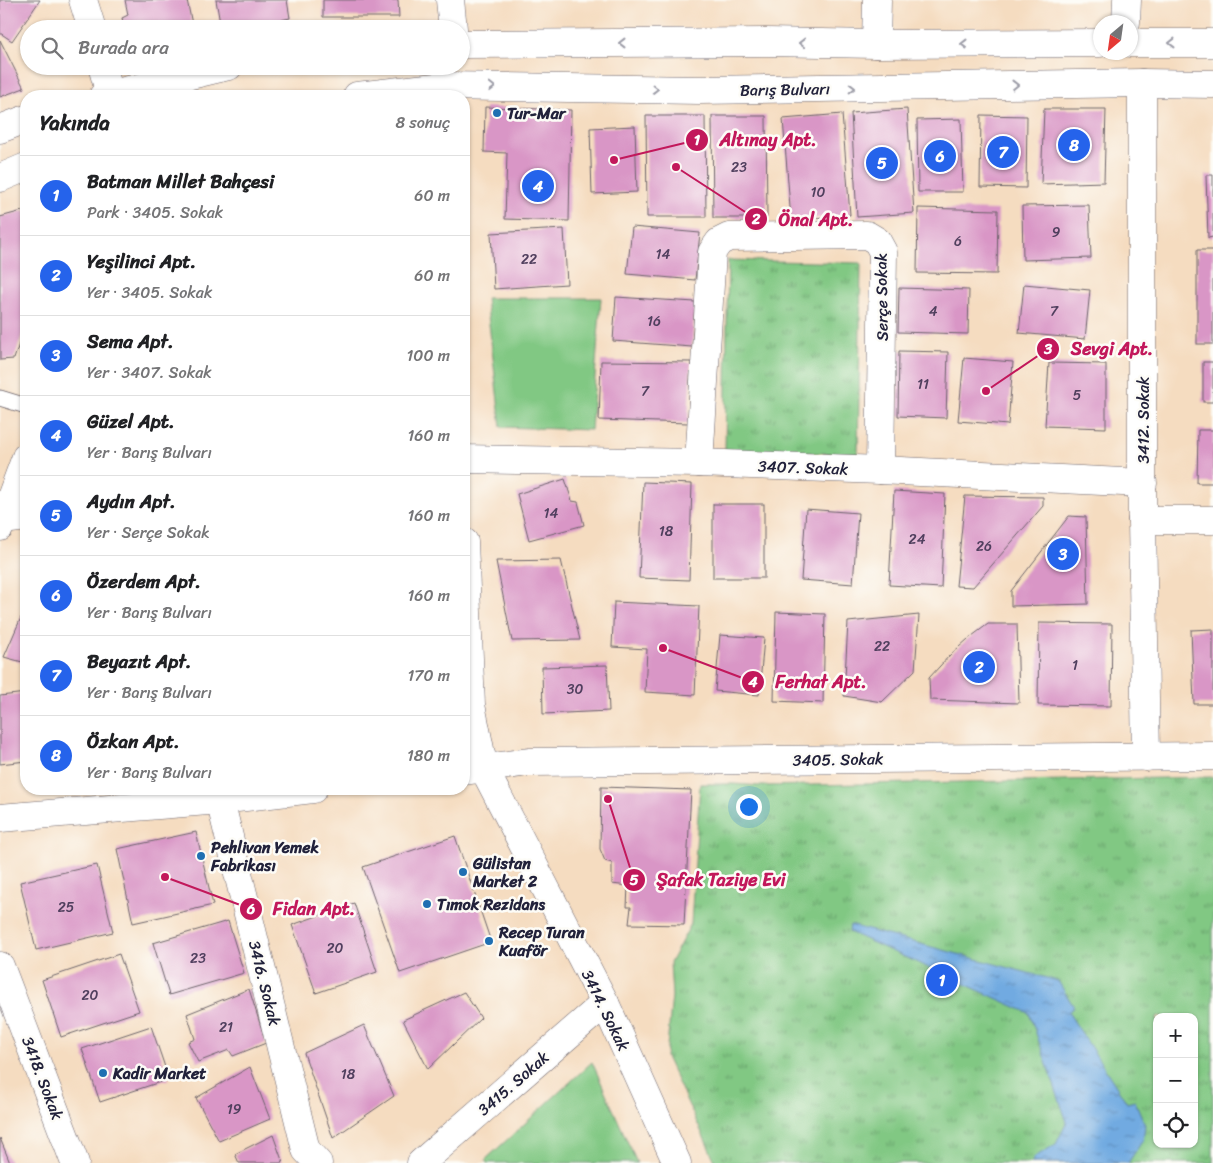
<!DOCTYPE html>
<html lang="tr">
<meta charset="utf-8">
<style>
body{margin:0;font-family:Sriracha,sans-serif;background:#f2f2f2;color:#202124}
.controls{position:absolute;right:15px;bottom:15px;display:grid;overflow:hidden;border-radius:10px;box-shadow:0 1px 4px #0004}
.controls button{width:45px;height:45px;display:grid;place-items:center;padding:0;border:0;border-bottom:1px solid #e0e0e0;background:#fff;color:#202124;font:25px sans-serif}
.compass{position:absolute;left:1093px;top:15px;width:45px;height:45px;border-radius:50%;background:#fff;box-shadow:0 1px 4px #0004;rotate:209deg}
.you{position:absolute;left:748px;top:806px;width:18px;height:18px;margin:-12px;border:4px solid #fff;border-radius:50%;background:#1a73e8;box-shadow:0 0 0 8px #1a73e833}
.badge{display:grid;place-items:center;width:32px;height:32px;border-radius:50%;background:#2563eb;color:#fff;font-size:16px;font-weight:700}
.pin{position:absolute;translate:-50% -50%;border:2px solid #fff;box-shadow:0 1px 5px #0006}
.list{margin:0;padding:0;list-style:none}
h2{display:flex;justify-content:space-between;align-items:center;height:65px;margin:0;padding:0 20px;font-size:21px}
h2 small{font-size:16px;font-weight:400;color:#757577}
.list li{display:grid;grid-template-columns:32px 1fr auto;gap:15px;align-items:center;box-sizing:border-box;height:80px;padding:0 20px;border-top:1px solid #e0e0e0}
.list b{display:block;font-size:19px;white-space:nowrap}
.list p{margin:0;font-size:16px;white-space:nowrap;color:#757577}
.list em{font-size:16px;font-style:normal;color:#757577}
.icon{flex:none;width:28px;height:28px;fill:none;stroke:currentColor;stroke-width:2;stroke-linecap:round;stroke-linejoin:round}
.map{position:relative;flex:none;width:1213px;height:1163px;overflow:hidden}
.search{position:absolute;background:#fff;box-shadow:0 1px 4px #0004;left:20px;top:20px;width:450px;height:55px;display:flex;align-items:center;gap:12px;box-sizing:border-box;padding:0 18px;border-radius:28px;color:#757577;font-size:19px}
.panel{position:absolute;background:#fff;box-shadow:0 1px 4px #0004;left:20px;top:90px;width:450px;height:705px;border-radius:20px}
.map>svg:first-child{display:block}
.grass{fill:url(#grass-tufts);stroke:#52755f;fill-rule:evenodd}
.garden{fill:#81c883;stroke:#52755f}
.water{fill:url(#water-ripples);stroke:#4a668e}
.building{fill:#d996c6}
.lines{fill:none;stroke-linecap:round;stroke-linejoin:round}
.service-casing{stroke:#6c636a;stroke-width:17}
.minor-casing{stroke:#6c636a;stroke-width:29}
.secondary-casing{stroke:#6c636a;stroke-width:29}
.service{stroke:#fff;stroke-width:15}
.minor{stroke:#fff;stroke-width:28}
.secondary{stroke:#fff;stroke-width:28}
.oneway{stroke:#9c9ca7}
.poi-dot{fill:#1f6fb2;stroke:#fdfcf7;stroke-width:2}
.labels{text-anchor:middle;stroke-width:5;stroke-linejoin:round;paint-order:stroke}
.number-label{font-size:14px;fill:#503f5e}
.street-label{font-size:16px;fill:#22223b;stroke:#fdfcf7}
.poi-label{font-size:16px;font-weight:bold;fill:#22223b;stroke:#fdfcf7;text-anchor:start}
.leader{fill:none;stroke:#c2185b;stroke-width:2}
.callout-dot{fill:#c2185b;stroke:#fdfcf7;stroke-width:2}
.mark-label{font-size:15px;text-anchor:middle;font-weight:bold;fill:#fff}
.callout-label{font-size:18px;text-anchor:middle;font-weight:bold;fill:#c2185b;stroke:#fdfcf7;stroke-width:5;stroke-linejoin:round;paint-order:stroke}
</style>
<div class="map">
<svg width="1213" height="1163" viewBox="0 0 1213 1163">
<defs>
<pattern id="grass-tufts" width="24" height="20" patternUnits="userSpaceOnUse" patternTransform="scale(1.25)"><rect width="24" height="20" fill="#81c883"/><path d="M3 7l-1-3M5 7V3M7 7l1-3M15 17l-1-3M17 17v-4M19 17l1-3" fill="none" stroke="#69a26c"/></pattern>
<pattern id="water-ripples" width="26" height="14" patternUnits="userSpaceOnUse" patternTransform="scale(1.25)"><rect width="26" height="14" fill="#71aae1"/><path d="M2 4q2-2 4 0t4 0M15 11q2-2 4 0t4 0" fill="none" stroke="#5c8ab8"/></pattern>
</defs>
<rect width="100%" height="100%" fill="#fdfcf7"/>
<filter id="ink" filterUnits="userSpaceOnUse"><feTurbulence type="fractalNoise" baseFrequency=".02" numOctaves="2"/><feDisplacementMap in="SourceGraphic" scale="10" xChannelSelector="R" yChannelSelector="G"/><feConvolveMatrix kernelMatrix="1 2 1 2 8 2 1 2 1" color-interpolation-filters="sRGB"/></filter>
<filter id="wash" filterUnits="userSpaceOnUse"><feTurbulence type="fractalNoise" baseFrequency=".0096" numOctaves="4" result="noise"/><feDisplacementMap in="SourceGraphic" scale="20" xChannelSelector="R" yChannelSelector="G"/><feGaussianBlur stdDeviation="1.12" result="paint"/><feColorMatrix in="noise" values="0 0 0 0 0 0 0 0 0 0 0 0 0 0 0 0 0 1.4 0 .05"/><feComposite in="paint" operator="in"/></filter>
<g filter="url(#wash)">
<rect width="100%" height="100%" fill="#f5dcc0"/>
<g class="grass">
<path d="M 728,260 L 861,263 L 858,454 L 725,451 Z"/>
<path d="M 1213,777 L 1213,1163 L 716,1163 L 666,1057 L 672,996 L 670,963 L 691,924 L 700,784 L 734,784 L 761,786 ZM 1157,1017 L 1194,1017 L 1194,1144 L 1157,1144 Z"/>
</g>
<g class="garden">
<path d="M 486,298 L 601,298 L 591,430 L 501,427 Z"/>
<path d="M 592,1062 L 637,1163 L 487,1163 L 485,1160 Z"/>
</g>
<path class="water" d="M 850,925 L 1058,981 L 1074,1007 L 1068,1012 L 1127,1103 L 1135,1101 L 1145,1125 L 1143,1140 L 1128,1163 L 1031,1163 L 1035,1157 L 1056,1144 L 1067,1122 L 1029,1013 L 849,932 Z"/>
<g id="blocks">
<g class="building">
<path d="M 0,0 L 40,0 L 12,41 L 0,33 Z"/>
<path d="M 125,0 L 187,0 L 193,29 L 125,29 L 122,18 L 128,15 Z"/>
<path d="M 216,0 L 287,0 L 290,18 L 242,29 L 221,29 Z"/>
<path d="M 323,0 L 398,0 L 399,17 L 323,17 Z"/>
<path d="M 0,40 L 24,88 L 0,97 Z"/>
<path d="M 485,107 L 571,110 L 569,221 L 505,219 L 507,153 L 484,152 Z"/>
<path d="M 907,109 L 914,213 L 857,217 L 851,113 Z"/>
<path d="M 1044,109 L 1106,109 L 1104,182 L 1041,184 Z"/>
<path d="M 842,114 L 850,215 L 791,220 L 783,119 Z"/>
<path d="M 981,115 L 1027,116 L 1026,188 L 980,187 Z"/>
<path d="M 646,116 L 705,116 L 706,217 L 647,217 Z"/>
<path d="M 712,116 L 766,116 L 767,218 L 713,218 Z"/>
<path d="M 961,119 L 963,192 L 918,192 L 917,120 Z"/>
<path d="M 635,126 L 637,192 L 592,194 L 590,128 Z"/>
<path d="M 1206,175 L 1213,175 L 1213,237 L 1208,238 Z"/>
<path d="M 1089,205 L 1091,258 L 1023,260 L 1022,206 Z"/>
<path d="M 918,208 L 998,210 L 997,274 L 917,273 Z"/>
<path d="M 26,210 L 26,323 L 14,359 L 0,360 L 0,217 Z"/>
<path d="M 632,227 L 700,233 L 695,280 L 627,274 Z"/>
<path d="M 564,229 L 567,284 L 494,289 L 491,233 Z"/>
<rect x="1197" y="250" width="16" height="94"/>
<path d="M 1024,284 L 1090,290 L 1085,339 L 1019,333 Z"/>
<path d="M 899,288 L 969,290 L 968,334 L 898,332 Z"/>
<path d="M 616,297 L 695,302 L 692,347 L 613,341 Z"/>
<path d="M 899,351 L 948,352 L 946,418 L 898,416 Z"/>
<path d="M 964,358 L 1013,362 L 1008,425 L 958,421 Z"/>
<path d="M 601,361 L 691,362 L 688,423 L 599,420 Z"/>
<rect x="1203" y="362" width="10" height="40"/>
<path d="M 1049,363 L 1106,364 L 1106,428 L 1045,426 Z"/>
<path d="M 1198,430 L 1213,430 L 1213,483 L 1197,483 Z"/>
<path d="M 565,479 L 572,501 L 578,502 L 584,525 L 529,540 L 517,494 Z"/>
<path d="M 643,482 L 692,484 L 689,580 L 639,578 Z"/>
<path d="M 894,491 L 945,494 L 941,588 L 889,585 Z"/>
<path d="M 965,496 L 1043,497 L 1043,506 L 973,587 L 956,586 Z"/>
<rect x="713" y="504" width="51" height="74"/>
<path d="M 806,509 L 858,513 L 853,584 L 801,580 Z"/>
<path d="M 1069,516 L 1086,517 L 1088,604 L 1011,606 L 1011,591 Z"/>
<path d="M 561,560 L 580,640 L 512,641 L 496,561 Z"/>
<path d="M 614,602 L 699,606 L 695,695 L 645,692 L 647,649 L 612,647 Z"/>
<path d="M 26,606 L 26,663 L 4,657 Z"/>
<path d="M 776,612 L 825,614 L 823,703 L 774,701 Z"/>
<path d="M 919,615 L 915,670 L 882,702 L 844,696 L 848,622 Z"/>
<path d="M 1039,623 L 1112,624 L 1111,706 L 1038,705 Z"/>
<path d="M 988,624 L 1017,624 L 1019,703 L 930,700 L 929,678 L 950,655 L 968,639 Z"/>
<path d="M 1213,629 L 1213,704 L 1194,704 L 1191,630 Z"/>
<path d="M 720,635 L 764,638 L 759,695 L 715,691 Z"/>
<path d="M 607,665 L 609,711 L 543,714 L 542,667 Z"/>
<path d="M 26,693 L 26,761 L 0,764 L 0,696 Z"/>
<path d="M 601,787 L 691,790 L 684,925 L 629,924 L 631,907 L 627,907 L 628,886 L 612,884 L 612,863 L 605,861 L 600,849 Z"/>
<path d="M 196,832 L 213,905 L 133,923 L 117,849 Z"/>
<path d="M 455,836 L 491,942 L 400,973 L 363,867 Z"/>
<path d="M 97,865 L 113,932 L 36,950 L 20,882 Z"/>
<path d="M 354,903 L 377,972 L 316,993 L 292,925 Z"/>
<path d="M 228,921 L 244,973 L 169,995 L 153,943 Z"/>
<path d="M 119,954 L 139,1011 L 61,1037 L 42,980 Z"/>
<path d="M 249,989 L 266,1043 L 233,1056 L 229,1050 L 198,1062 L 188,1042 L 195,1039 L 187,1014 Z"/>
<path d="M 464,992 L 481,1018 L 428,1069 L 403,1020 Z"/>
<path d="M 364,1025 L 394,1096 L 333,1138 L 304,1053 Z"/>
<path d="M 151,1026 L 169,1079 L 100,1102 L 82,1049 Z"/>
<path d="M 250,1067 L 270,1119 L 219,1141 L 196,1098 Z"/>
<path d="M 273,1135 L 283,1163 L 239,1163 L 235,1154 Z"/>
<path d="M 0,1138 L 10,1163 L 0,1163 Z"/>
</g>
</g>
</g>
<g filter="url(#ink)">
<use href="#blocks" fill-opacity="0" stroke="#6c636a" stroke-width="1"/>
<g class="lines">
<defs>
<path id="service" d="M 0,398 L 26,406"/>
<g id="minor">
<path d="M 83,0 L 92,29"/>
<path d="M 450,0 L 453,29"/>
<path d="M 1126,22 L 1127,0"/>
<path d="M 876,44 L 877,0"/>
<path d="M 102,66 L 110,94"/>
<path d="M 1142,83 L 1142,520 L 1146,757"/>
<path d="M 464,459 L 699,463 L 880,470 L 1143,483"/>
<path d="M 699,463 L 712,252 L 719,242 L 729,237 L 867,235 L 877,241 L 883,252 L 880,470"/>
<path d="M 3,520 L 26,517"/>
<path d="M 1142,520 L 1213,520"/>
<path d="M 464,542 L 471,705 L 484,769 L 605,1003 L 677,1163"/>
<path d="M 464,771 L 529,762 L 1213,756"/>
<path d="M 220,800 L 306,1150 L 318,1163"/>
<path d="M 0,818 L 220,800 L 313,789"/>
<path d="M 0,966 L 75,1163"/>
<path d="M 421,1163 L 605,1003"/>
</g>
<g id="secondary">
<path d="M 1130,43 L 1213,43"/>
<path d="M 461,44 L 767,42 L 876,44 L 1100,43"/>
<path d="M 103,96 L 229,66"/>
<path d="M 357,96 L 444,86 L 700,90 L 1142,83 L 1213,84"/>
<path d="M 0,129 L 26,119"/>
<path d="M 0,178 L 26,167"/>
<path d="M 0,527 L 26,457"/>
</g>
</defs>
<use href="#service" class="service-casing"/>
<use href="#minor" class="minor-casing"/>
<use href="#secondary" class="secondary-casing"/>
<use href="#service" class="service"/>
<use href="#minor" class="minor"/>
<use href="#secondary" class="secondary"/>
</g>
<defs><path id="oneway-chevron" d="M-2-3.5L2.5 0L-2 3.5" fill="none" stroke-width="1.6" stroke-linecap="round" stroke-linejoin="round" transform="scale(1.25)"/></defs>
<g class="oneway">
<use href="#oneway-chevron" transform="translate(622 43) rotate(180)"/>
<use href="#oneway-chevron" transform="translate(802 43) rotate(-179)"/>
<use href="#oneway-chevron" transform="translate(1172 43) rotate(-180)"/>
<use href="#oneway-chevron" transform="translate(964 44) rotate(180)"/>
<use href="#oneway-chevron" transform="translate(1015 85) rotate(-1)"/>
<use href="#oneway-chevron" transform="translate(492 87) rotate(1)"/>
<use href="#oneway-chevron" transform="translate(852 88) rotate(-1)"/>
<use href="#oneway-chevron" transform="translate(655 89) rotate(1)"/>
</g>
</g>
<g class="poi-dot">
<circle cx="497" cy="113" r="5"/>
<circle cx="201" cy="856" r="5"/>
<circle cx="463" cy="872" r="5"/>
<circle cx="427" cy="904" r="5"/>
<circle cx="489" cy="941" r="5"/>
<circle cx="103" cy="1073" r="5"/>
</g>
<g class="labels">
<g class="number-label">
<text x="739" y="172">23</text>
<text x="818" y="197">10</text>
<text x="1056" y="237">9</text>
<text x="958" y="246">6</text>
<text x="663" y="259">14</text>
<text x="529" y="264">22</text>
<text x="933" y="316">4</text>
<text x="1054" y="316">7</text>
<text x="654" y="326">16</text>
<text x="923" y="389">11</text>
<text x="645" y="396">7</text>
<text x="1077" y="400">5</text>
<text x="551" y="518">14</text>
<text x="666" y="536">18</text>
<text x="917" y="544">24</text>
<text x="984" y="551">26</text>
<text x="882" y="651">22</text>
<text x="1075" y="670">1</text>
<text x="575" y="694">30</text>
<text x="66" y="912">25</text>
<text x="335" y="953">20</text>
<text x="198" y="963">23</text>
<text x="90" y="1000">20</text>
<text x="226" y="1032">21</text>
<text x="348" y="1079">18</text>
<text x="234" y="1114">19</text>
</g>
<g class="street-label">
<text transform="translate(785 89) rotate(-1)" y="6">Barış Bulvarı</text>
<text transform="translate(881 297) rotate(-91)" y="6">Serçe Sokak</text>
<text transform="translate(1143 420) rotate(-90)" y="6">3412. Sokak</text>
<text transform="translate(803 467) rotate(2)" y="6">3407. Sokak</text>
<text transform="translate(838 759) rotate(-1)" y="6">3405. Sokak</text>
<text transform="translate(265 983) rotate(76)" y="6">3416. Sokak</text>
<text transform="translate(606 1010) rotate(64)" y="6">3414. Sokak</text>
<text transform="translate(43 1078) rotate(69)" y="6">3418. Sokak</text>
<text transform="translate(513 1083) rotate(-41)" y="6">3415. Sokak</text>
</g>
<g class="poi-label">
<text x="507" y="119">Tur-Mar</text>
<text x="211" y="853">Pehlivan Yemek<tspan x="211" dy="18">Fabrikası</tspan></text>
<text x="473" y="869">Gülistan<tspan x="473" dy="18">Market 2</tspan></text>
<text x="437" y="910">Tımok Rezidans</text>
<text x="499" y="938">Recep Turan<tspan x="499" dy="18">Kuaför</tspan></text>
<text x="113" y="1079">Kadir Market</text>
</g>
</g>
<path class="leader" d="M614 160L697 140M676 167L756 219M986 391L1048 349M663 648L753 682M608 799L634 880M165 877L251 909"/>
<g class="callout-dot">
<circle cx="614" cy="160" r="5"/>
<circle cx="676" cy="167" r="5"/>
<circle cx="986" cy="391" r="5"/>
<circle cx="663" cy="648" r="5"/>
<circle cx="608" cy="799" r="5"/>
<circle cx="165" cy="877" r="5"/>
<circle cx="697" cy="140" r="12"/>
<circle cx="756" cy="219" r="12"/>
<circle cx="1048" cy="349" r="12"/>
<circle cx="753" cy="682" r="12"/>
<circle cx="634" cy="880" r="12"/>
<circle cx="251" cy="909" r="12"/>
</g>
<g class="mark-label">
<text x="697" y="145">1</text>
<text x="756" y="224">2</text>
<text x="1048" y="354">3</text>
<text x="753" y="687">4</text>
<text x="634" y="885">5</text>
<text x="251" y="914">6</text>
</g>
<g class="callout-label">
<text x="768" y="146">Altınay Apt.</text>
<text x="816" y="226">Önal Apt.</text>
<text x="1112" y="355">Sevgi Apt.</text>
<text x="821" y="688">Ferhat Apt.</text>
<text x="721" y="886">Şafak Taziye Evi</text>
<text x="314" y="915">Fidan Apt.</text>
</g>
</svg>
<div class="controls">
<button>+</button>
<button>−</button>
<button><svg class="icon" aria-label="locate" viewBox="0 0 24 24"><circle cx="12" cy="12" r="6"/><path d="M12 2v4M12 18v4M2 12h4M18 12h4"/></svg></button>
</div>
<svg class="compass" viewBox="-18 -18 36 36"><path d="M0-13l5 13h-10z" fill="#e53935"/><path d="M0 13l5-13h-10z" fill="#757577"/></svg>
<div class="you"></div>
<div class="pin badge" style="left:942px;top:980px">1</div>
<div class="pin badge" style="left:979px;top:667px">2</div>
<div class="pin badge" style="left:1063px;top:554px">3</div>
<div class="pin badge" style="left:538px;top:186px">4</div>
<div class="pin badge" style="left:882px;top:163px">5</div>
<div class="pin badge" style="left:940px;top:156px">6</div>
<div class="pin badge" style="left:1003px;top:152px">7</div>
<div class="pin badge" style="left:1074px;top:145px">8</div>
<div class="search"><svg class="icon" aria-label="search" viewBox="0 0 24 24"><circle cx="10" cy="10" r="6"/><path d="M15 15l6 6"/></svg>Burada ara</div>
<section class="panel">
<h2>Yakında<small>8 sonuç</small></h2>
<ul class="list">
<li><span class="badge">1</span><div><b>Batman Millet Bahçesi</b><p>Park · 3405. Sokak</p></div><em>60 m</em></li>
<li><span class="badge">2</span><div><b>Yeşilinci Apt.</b><p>Yer · 3405. Sokak</p></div><em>60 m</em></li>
<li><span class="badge">3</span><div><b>Sema Apt.</b><p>Yer · 3407. Sokak</p></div><em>100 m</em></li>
<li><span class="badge">4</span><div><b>Güzel Apt.</b><p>Yer · Barış Bulvarı</p></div><em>160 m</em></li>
<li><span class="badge">5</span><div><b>Aydın Apt.</b><p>Yer · Serçe Sokak</p></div><em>160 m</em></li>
<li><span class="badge">6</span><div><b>Özerdem Apt.</b><p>Yer · Barış Bulvarı</p></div><em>160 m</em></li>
<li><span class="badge">7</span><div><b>Beyazıt Apt.</b><p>Yer · Barış Bulvarı</p></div><em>170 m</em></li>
<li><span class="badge">8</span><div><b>Özkan Apt.</b><p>Yer · Barış Bulvarı</p></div><em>180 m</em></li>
</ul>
</section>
</div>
